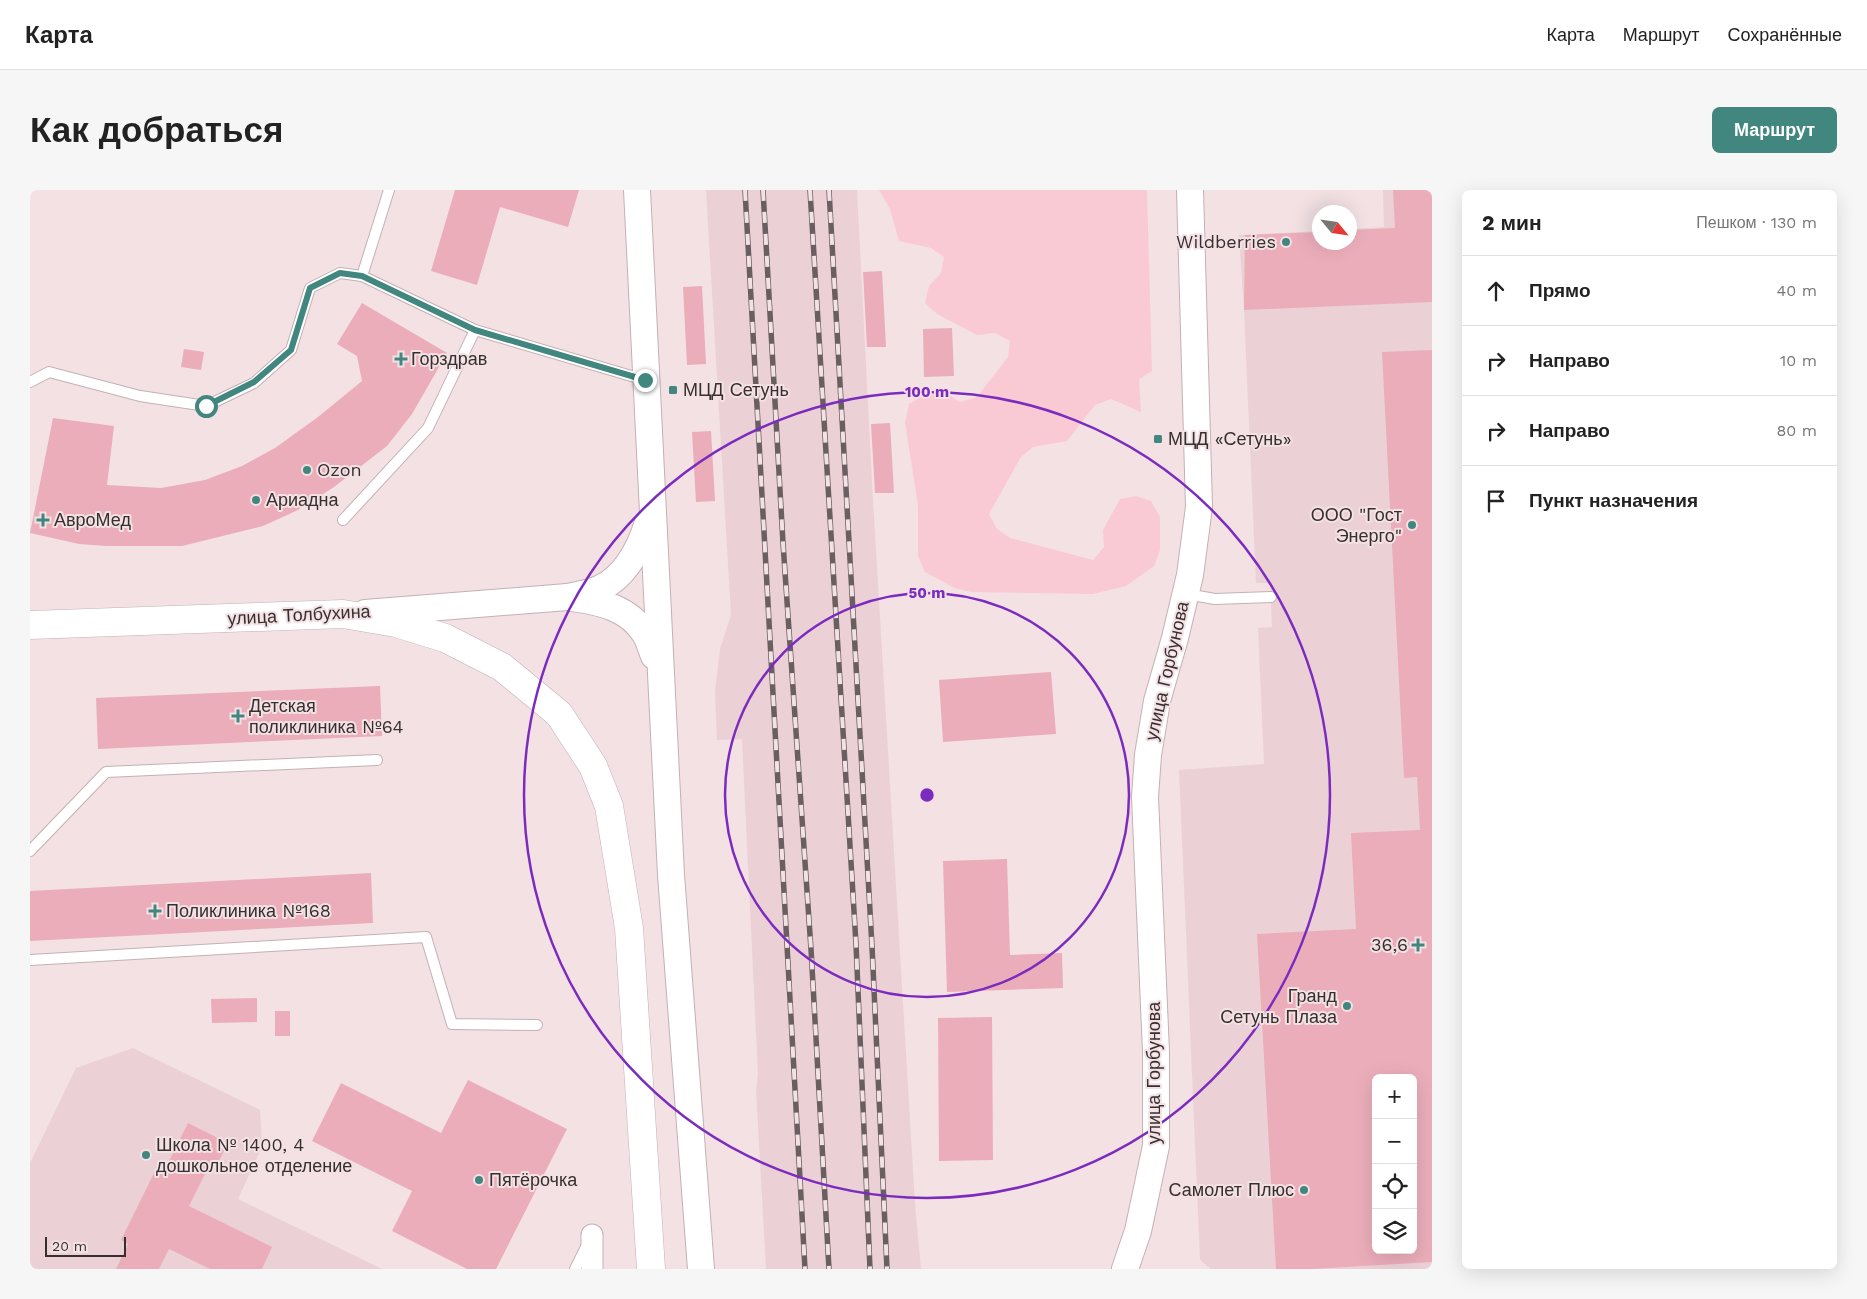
<!DOCTYPE html>
<html lang="ru">
<meta charset="utf-8">
<style>
body{margin:0;font-family:"Work Sans",sans-serif;background:#f6f6f6;color:#222}
.controls{position:absolute;right:15px;bottom:15px;display:grid;overflow:hidden;border-radius:8px;box-shadow:0 5px 20px #0002}
.controls button{width:45px;height:45px;display:grid;place-items:center;padding:0;border:0;border-bottom:1px solid #e0e0e0;background:#fff;color:#222;font:25px sans-serif}
.compass{position:absolute;left:1282px;top:15px;width:45px;height:45px;border-radius:50%;background:#fff;box-shadow:0 5px 20px #0002;rotate:119deg}
.scale{position:absolute;left:15px;bottom:12px;width:81px;box-sizing:border-box;padding-left:5px;border:2px solid #362f30;border-top:0;font-size:14px;line-height:18px;white-space:nowrap;color:#362f30;-webkit-text-stroke:4px #f3e1e4;paint-order:stroke}
.stop{position:absolute;width:15px;height:15px;margin:-11px;border:4px solid #41877f;border-radius:50%;background:#fff}
.stop.end{background:#41877f;border-color:#fff;box-shadow:0 1px 5px #0008}
.list{margin:0;padding:0;list-style:none}
h2{display:flex;justify-content:space-between;align-items:center;height:65px;margin:0;padding:0 20px;font-size:21px}
h2 small{font-size:16px;font-weight:400;color:#767676}
.list li{display:grid;grid-template-columns:32px 1fr auto;gap:15px;align-items:center;box-sizing:border-box;height:70px;padding:0 20px;border-top:1px solid #e0e0e0}
.list b{display:block;font-size:19px;white-space:nowrap}
.list em{font-size:16px;font-style:normal;color:#767676}
.icon{flex:none;width:28px;height:28px;fill:none;stroke:currentColor;stroke-width:2;stroke-linecap:round;stroke-linejoin:round}
.map{position:relative;flex:none;width:1402px;height:1079px;overflow:hidden;border-radius:8px}
header{display:flex;align-items:center;gap:30px;box-sizing:border-box;height:70px;padding:0 25px;background:#fff;border-bottom:1px solid #e0e0e0}
header strong{font-size:24px}
nav{display:flex;gap:28px;margin-inline-start:auto;font-size:18px}
.intro{display:flex;align-items:center;justify-content:space-between;box-sizing:border-box;height:120px;padding:0 30px}
h1{margin:0;font-size:35px}
.button{padding:12px 22px;border-radius:8px;background:#41877f;color:#fff;font-size:18px;font-weight:700}
main{display:flex;gap:30px;padding:0 30px}
aside{flex:1;background:#fff;border-radius:8px;box-shadow:0 5px 20px #0002}
.map>svg:first-child{display:block}
.built{fill:#ebd1d5;fill-rule:evenodd}
.green{fill:#facad4}
.building{fill:#ebadba;fill-rule:evenodd}
.lines{fill:none;stroke-linecap:round;stroke-linejoin:round}
.service-casing{stroke:#c3b1b4;stroke-width:12}
.minor-casing{stroke:#c3b1b4;stroke-width:23}
.tertiary-casing{stroke:#c3b1b4;stroke-width:28}
.secondary-casing{stroke:#c3b1b4;stroke-width:29}
.service{stroke:#fff;stroke-width:10}
.minor{stroke:#fff;stroke-width:21}
.tertiary{stroke:#fff;stroke-width:26}
.secondary{stroke:#fff;stroke-width:28}
.rail-casing{stroke:#695f61;stroke-width:5.5}
.rail{stroke:#f3e1e4;stroke-width:4;stroke-dasharray:11;stroke-linecap:butt}
.route{stroke:#41877f;stroke-width:6}
.ring{fill:none;stroke:#7b2cbf;stroke-width:2.5}
.poi-dot{fill:#41877f;stroke:#f3e1e4;stroke-width:2}
.labels{text-anchor:middle;stroke-width:4;stroke-linejoin:round;paint-order:stroke}
.poi-label{font-size:18px;fill:#362f30;stroke:#f3e1e4;text-anchor:start}
.street-label{font-size:18px;fill:#362f30;stroke:#f3e1e4}
.centre{fill:#7b2cbf;stroke:#f3e1e4;stroke-width:2.5}
.ring-label{font-size:15px;text-anchor:middle;font-weight:bold;fill:#7b2cbf;stroke:#f3e1e4;stroke-width:4;stroke-linejoin:round;paint-order:stroke}
</style>
<header>
<strong>Карта</strong>
<nav><a>Карта</a><a>Маршрут</a><a>Сохранённые</a></nav>
</header>
<div class="intro"><h1>Как добраться</h1><a class="button">Маршрут</a></div>
<main>
<div class="map">
<svg width="1402" height="1079" viewBox="0 0 1402 1079">
<rect width="100%" height="100%" fill="#f3e1e4"/>
<g class="built">
<path d="M 676,0 L 827,0 L 843,310 L 885,1014 L 891,1079 L 736,1079 L 726,900 L 728,885 L 712,549 L 687,550 L 685,502 L 690,459 L 701,425 Z"/>
<path d="M 1353,0 L 1402,0 L 1402,1079 L 1181,1079 L 1170,1070 L 1149,580 L 1234,574 L 1228,438 L 1242,437 L 1240,393 L 1226,393 L 1214,120 L 1209,45 L 1289,41 L 1290,52 L 1320,52 L 1320,39 L 1354,37 ZM 1346,888 L 1383,888 L 1383,1060 L 1346,1060 Z"/>
<path d="M 103,858 L 230,920 L 232,957 L 208,1009 L 352,1079 L 0,1079 L 0,973 L 46,878 Z"/>
</g>
<path class="green" d="M 849,0 L 1117,0 L 1122,181 L 1109,189 L 1111,222 L 1081,209 L 1065,215 L 1037,251 L 1003,257 L 991,267 L 959,324 L 967,339 L 980,348 L 1063,370 L 1074,357 L 1073,340 L 1090,309 L 1106,306 L 1121,311 L 1130,327 L 1130,360 L 1124,376 L 1096,396 L 1063,404 L 941,402 L 925,398 L 895,382 L 888,366 L 888,315 L 875,233 L 879,214 L 894,205 L 917,204 L 930,212 L 947,207 L 978,167 L 980,151 L 965,143 L 947,145 L 907,124 L 895,113 L 899,96 L 911,83 L 914,67 L 901,58 L 869,51 L 860,19 Z"/>
<g class="building">
<path d="M 425,0 L 549,0 L 538,37 L 470,17 L 447,95 L 401,81 Z"/>
<path d="M 1363,0 L 1402,0 L 1402,112 L 1214,120 L 1215,45 L 1290,42 L 1290,52 L 1320,52 L 1320,40 L 1365,38 Z"/>
<path d="M 852,81 L 856,157 L 837,157 L 833,82 Z"/>
<path d="M 672,96 L 676,174 L 657,175 L 653,97 Z"/>
<path d="M 332,113 L 417,163 L 382,224 L 357,256 L 304,297 L 268,320 L 233,336 L 152,356 L 76,356 L 49,354 L 0,343 L 23,228 L 84,236 L 77,295 L 131,298 L 175,290 L 212,276 L 245,258 L 288,227 L 332,191 L 327,166 L 307,154 Z"/>
<path d="M 922,138 L 924,186 L 894,187 L 893,139 Z"/>
<path d="M 154,159 L 174,162 L 171,180 L 151,177 Z"/>
<path d="M 1402,160 L 1402,1072 L 1282,1079 L 1246,1079 L 1227,744 L 1326,739 L 1321,643 L 1390,640 L 1387,587 L 1374,588 L 1352,162 ZM 1346,888 L 1383,888 L 1383,1060 L 1346,1060 Z"/>
<path d="M 860,233 L 864,303 L 845,303 L 841,234 Z"/>
<path d="M 681,241 L 685,311 L 666,312 L 662,242 Z"/>
<path d="M 1021,482 L 1026,544 L 913,552 L 909,490 Z"/>
<path d="M 350,496 L 352,546 L 68,559 L 66,508 Z"/>
<path d="M 977,669 L 980,765 L 1032,763 L 1033,798 L 917,802 L 913,671 Z"/>
<path d="M 341,683 L 343,733 L 0,751 L 0,701 Z"/>
<path d="M 227,808 L 227,832 L 182,833 L 181,809 Z"/>
<rect x="245" y="821" width="15" height="25"/>
<path d="M 962,827 L 963,970 L 909,971 L 908,828 Z"/>
<path d="M 438,890 L 537,939 L 466,1079 L 437,1079 L 362,1041 L 382,1001 L 282,951 L 311,893 L 411,943 Z"/>
<path d="M 158,933 L 198,953 L 188,973 L 182,970 L 159,1016 L 242,1057 L 232,1079 L 180,1079 L 139,1059 L 129,1079 L 86,1079 L 98,1054 L 91,1050 L 126,979 L 133,983 Z"/>
</g>
<g class="lines">
<defs>
<g id="service">
<path d="M 332,86 L 359,0"/>
<path d="M 0,192 L 19,182 L 110,206 L 176,216 L 224,193 L 261,160 L 280,98 L 310,83 L 332,86 L 445,140 L 615,190"/>
<path d="M 313,330 L 398,238 L 445,140"/>
<path d="M 1156,404 L 1185,409 L 1241,407"/>
<path d="M 0,661 L 76,582 L 347,570"/>
<path d="M 0,770 L 396,747 L 422,834 L 507,835"/>
<path d="M 545,1079 L 557,1055"/>
</g>
<path id="minor" d="M 562,1045 L 562,1079"/>
<g id="tertiary">
<path d="M 607,0 L 641,685 L 671,1079"/>
<path d="M 542,408 C 571,412 599,418 615,444 C 619,450 621,459 624,466"/>
<path d="M 335,423 L 537,407 C 548,405 560,403 571,398 C 597,385 610,358 618,332"/>
<path d="M 1095,1079 L 1108,1041 L 1126,956 L 1126,862 L 1115,607 L 1118,565 L 1127,511 L 1145,448 L 1160,385 L 1169,317 L 1160,0"/>
</g>
<path id="secondary" d="M 0,435 L 313,424 L 366,433 L 415,448 L 472,477 L 529,524 L 563,576 L 579,616 L 599,738 L 621,1079"/>
</defs>
<use href="#service" class="service-casing"/>
<use href="#minor" class="minor-casing"/>
<use href="#tertiary" class="tertiary-casing"/>
<use href="#secondary" class="secondary-casing"/>
<use href="#service" class="service"/>
<use href="#minor" class="minor"/>
<use href="#tertiary" class="tertiary"/>
<use href="#secondary" class="secondary"/>
<defs>
<g id="rail">
<path d="M 715,0 L 775,1079"/>
<path d="M 733,0 L 753,353 L 781,759 L 799,1079"/>
<path d="M 780,0 L 826,754 L 840,1079"/>
<path d="M 799,0 L 842,756 L 857,1079"/>
</g>
</defs>
<use href="#rail" class="rail-casing"/>
<use href="#rail" class="rail"/>
</g>
<g class="lines">
<path class="route" d="M 176,216 L 224,192 L 261,160 L 280,98 L 310,83 L 332,86 L 445,140 L 615,190"/>
</g>
<g class="ring">
<circle cx="897" cy="605" r="202"/>
<circle cx="897" cy="605" r="403"/>
</g>
<g class="poi-dot">
<circle cx="1256" cy="52" r="5"/>
<path d="M368.5 161.5h5v5h5v5h-5v5h-5v-5h-5v-5h5z"/>
<rect x="638" y="195" width="10" height="10" rx="2.5"/>
<rect x="1123" y="244" width="10" height="10" rx="2.5"/>
<circle cx="277" cy="280" r="5"/>
<circle cx="226" cy="310" r="5"/>
<path d="M10.5 322.5h5v5h5v5h-5v5h-5v-5h-5v-5h5z"/>
<circle cx="1382" cy="335" r="5"/>
<path d="M205.5 518.5h5v5h5v5h-5v5h-5v-5h-5v-5h5z"/>
<path d="M122.5 713.5h5v5h5v5h-5v5h-5v-5h-5v-5h5z"/>
<path d="M1385.5 747.5h5v5h5v5h-5v5h-5v-5h-5v-5h5z"/>
<circle cx="1317" cy="816" r="5"/>
<circle cx="116" cy="965" r="5"/>
<circle cx="449" cy="990" r="5"/>
<circle cx="1274" cy="1000" r="5"/>
</g>
<g class="labels">
<g class="poi-label">
<text x="1246" y="58" text-anchor="end">Wildberries</text>
<text x="381" y="175">Горздрав</text>
<text x="653" y="206">МЦД Сетунь</text>
<text x="1138" y="255">МЦД «Сетунь»</text>
<text x="287" y="286">Ozon</text>
<text x="236" y="316">Ариадна</text>
<text x="1372" y="331" text-anchor="end">ООО "Гост<tspan x="1372" dy="21">Энерго"</tspan></text>
<text x="24" y="336">АвроМед</text>
<text x="219" y="522">Детская<tspan x="219" dy="21">поликлиника №64</tspan></text>
<text x="136" y="727">Поликлиника №168</text>
<text x="1378" y="761" text-anchor="end">36,6</text>
<text x="1307" y="812" text-anchor="end">Гранд<tspan x="1307" dy="21">Сетунь Плаза</tspan></text>
<text x="126" y="961">Школа № 1400, 4<tspan x="126" dy="21">дошкольное отделение</tspan></text>
<text x="459" y="996">Пятёрочка</text>
<text x="1264" y="1006" text-anchor="end">Самолет Плюс</text>
</g>
<g class="street-label">
<text transform="translate(269 425) rotate(-3)" y="6">улица Толбухина</text>
<text transform="translate(1137 481) rotate(-77)" y="6">улица Горбунова</text>
<text transform="translate(1124 883) rotate(-90)" y="6">улица Горбунова</text>
</g>
</g>
<circle cx="897" cy="605" r="8" class="centre"/>
<g class="ring-label">
<text x="897" y="207">100 m</text>
<text x="897" y="408">50 m</text>
</g>
</svg>
<div class="controls">
<button>+</button>
<button>−</button>
<button><svg class="icon" aria-label="locate" viewBox="0 0 24 24"><circle cx="12" cy="12" r="6"/><path d="M12 2v4M12 18v4M2 12h4M18 12h4"/></svg></button>
<button><svg class="icon" aria-label="layers" viewBox="0 0 24 24"><path d="M12 4l9 5-9 5-9-5zM3 14l9 5 9-5"/></svg></button>
</div>
<svg class="compass" viewBox="-18 -18 36 36"><path d="M0-13l5 13h-10z" fill="#e53935"/><path d="M0 13l5-13h-10z" fill="#767676"/></svg>
<div class="scale">20 m</div>
<div class="stop" style="left:176px;top:216px"></div>
<div class="stop end" style="left:615px;top:190px"></div>
</div>
<aside>
<h2>2 мин<small>Пешком · 130 m</small></h2>
<ul class="list">
<li><svg class="icon" aria-label="ahead" viewBox="0 0 24 24"><path d="M12 20V5M6 11l6-6 6 6"/></svg><div><b>Прямо</b></div><em>40 m</em></li>
<li><svg class="icon" aria-label="right" viewBox="0 0 24 24"><path d="M7 20v-9h11M14 6l5 5-5 5"/></svg><div><b>Направо</b></div><em>10 m</em></li>
<li><svg class="icon" aria-label="right" viewBox="0 0 24 24"><path d="M7 20v-9h11M14 6l5 5-5 5"/></svg><div><b>Направо</b></div><em>80 m</em></li>
<li><svg class="icon" aria-label="arrive" viewBox="0 0 24 24"><path d="M6 21V4h12l-3 4 3 4H6"/></svg><div><b>Пункт назначения</b></div></li>
</ul>
</aside>
</main>
